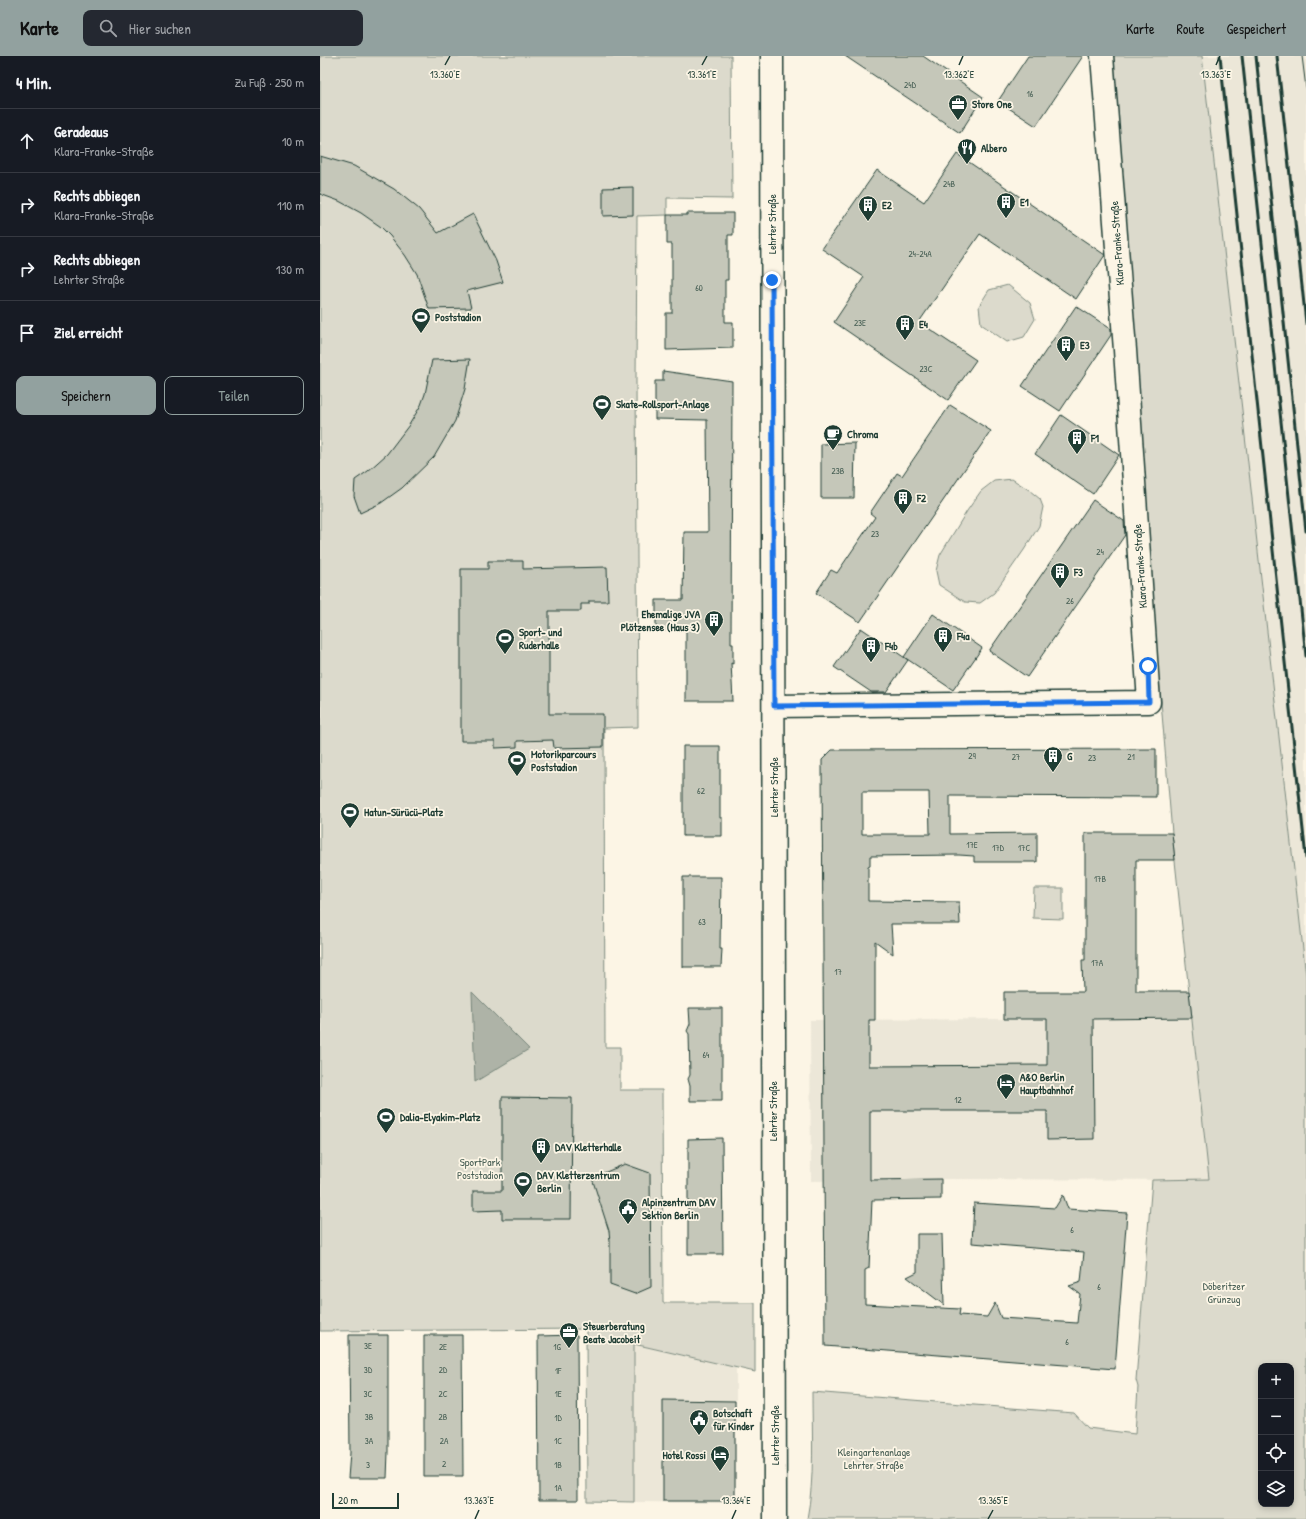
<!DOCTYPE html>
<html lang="de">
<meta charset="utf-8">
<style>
body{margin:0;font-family:"Patrick Hand",sans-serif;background:#242831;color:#f1f3f6}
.controls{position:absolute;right:12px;bottom:12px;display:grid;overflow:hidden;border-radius:8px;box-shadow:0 2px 6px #0003}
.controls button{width:36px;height:36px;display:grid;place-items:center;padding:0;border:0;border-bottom:1px solid #363941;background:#171b24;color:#f1f3f6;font:20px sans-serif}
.scale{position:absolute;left:12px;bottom:10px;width:67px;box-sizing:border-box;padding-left:4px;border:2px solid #1f3d34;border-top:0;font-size:11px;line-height:14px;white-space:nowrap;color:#1f3d34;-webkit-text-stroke:3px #fcf5e5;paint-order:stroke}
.stop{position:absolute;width:12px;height:12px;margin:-9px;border:3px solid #1a73e8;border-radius:50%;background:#fff}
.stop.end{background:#1a73e8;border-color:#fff;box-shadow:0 1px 4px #0008}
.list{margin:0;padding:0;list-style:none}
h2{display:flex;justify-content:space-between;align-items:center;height:52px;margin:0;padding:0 16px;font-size:17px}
h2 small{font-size:13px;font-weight:400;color:#9ea1a6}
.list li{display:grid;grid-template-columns:26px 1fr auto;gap:12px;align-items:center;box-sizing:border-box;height:64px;padding:0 16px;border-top:1px solid #363941}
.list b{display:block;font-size:15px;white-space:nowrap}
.list p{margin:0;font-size:13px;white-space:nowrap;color:#9ea1a6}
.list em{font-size:13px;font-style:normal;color:#9ea1a6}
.actions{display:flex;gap:8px;padding:12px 16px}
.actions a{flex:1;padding:9px 0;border:1px solid #92a19f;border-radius:8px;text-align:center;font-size:14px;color:#92a19f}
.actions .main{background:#92a19f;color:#111}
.icon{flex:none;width:22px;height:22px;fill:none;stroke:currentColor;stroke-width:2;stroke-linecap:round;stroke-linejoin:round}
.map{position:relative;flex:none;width:986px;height:1463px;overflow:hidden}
header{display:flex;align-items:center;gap:24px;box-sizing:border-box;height:56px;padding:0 20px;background:#92a19f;color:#111}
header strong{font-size:19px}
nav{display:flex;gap:22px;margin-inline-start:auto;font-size:14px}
.search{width:280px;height:36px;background:#242831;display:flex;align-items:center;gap:10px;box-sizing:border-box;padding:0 14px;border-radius:8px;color:#9ea1a6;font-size:15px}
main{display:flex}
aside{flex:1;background:#171b24}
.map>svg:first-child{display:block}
.built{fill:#ece7d8}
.green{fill:#dcdacc;stroke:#7e8c80;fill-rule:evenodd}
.water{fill:#aeb3a7;stroke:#758479}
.building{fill:#c5c7b9;stroke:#1f3d34;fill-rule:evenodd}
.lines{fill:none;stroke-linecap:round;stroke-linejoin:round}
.minor-casing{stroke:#1f3d34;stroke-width:25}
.minor{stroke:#fcf5e5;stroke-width:22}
.tram{stroke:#1f3d34;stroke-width:1}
.rail{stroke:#1f3d34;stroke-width:3}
.route{stroke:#1a73e8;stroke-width:5}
.ticks{fill:none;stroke:#1f3d34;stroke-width:1.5}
.labels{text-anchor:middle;stroke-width:3.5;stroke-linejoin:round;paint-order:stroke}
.number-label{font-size:9px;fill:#486055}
.poi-label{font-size:11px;font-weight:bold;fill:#1f3d34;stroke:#fcf5e5;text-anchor:start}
.street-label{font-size:11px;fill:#1f3d34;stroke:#fcf5e5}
.park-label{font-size:11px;fill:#455c52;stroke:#fcf5e5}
.ticks-label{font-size:10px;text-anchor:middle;fill:#1f3d34;stroke:#fcf5e5;stroke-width:3.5;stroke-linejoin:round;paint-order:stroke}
</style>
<header>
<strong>Karte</strong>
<div class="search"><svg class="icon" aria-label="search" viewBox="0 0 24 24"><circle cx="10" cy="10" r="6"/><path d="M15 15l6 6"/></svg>Hier suchen</div>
<nav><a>Karte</a><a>Route</a><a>Gespeichert</a></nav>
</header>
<main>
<aside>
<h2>4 Min.<small>Zu Fuß · 250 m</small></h2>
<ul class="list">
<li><svg class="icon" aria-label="ahead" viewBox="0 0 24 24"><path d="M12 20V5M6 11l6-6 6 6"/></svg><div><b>Geradeaus</b><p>Klara-Franke-Straße</p></div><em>10 m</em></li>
<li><svg class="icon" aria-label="right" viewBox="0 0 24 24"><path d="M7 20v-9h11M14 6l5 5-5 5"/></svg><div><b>Rechts abbiegen</b><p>Klara-Franke-Straße</p></div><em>110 m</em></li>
<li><svg class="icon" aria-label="right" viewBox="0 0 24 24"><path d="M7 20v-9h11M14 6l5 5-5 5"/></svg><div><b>Rechts abbiegen</b><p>Lehrter Straße</p></div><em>130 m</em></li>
<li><svg class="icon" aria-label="arrive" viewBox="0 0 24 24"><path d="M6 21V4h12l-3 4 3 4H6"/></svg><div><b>Ziel erreicht</b></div></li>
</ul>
<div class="actions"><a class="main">Speichern</a><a>Teilen</a></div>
</aside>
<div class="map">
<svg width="986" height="1463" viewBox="0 0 986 1463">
<rect width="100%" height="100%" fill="#fcf5e5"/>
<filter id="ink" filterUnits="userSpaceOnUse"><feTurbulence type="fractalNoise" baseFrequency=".025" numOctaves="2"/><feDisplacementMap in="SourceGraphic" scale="8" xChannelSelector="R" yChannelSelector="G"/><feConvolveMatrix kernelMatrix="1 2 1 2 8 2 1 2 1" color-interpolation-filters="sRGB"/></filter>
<g filter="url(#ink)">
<g class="built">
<path d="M 882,0 L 986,0 L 986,920 Z"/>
<path d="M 872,962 L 889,1124 L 621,1123 L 491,1125 L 490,964 Z"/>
<path d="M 314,1288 L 416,1312 L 416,1447 L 314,1446 Z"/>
</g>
<g class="green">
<path d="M 0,0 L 411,0 L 412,143 L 347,142 L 347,159 L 317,160 L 316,326 L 318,671 L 284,672 L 285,991 L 300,991 L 300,1034 L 342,1034 L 343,1247 L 435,1247 L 435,1316 L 314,1288 L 314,1446 L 267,1445 L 266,1273 L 0,1275 Z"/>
<path d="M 787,0 L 882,0 L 986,920 L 986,1463 L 487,1463 C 495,1421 492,1379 492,1336 L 754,1357 L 768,1372 L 815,1378 L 818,1331 L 816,1324 L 832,1124 L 889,1123 L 852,777 ZM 941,1310 L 971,1310 L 971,1448 L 941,1448 Z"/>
<path d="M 688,229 L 710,247 L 715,263 L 704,281 L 687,286 L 661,268 L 659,250 L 669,234 Z"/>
<path d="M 692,423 L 709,434 L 720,443 L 723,451 L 719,470 L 704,494 L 674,537 L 660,547 L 645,546 L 619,529 L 616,515 L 620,499 L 647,455 L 661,435 L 674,425 Z"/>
<path d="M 714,832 L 743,832 L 743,863 L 713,862 Z"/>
</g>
<path class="water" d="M 152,936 L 209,993 L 155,1026 Z"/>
<g class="building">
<path d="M 525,0 L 603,0 L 663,41 L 640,77 Z"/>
<path d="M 708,0 L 763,0 L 716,70 L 678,45 Z"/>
<path d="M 637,98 L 785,199 L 756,243 L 660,178 L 599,266 L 656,304 L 628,344 L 514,266 L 544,221 L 502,193 L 557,114 L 604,146 Z"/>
<path d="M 0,100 L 34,110 L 74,133 L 99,153 L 118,177 L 153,158 L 176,205 L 183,226 L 147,235 L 151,252 L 109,253 L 97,218 L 85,199 L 70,180 L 61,171 L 41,157 L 19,145 L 0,138 Z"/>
<path d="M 313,131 L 313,159 L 283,160 L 283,132 Z"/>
<path d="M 367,157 L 413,157 L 413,179 L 408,179 L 408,224 L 405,224 L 405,266 L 413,266 L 413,292 L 346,294 L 346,257 L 352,257 L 352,188 L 347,188 L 347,159 L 367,159 Z"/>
<path d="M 756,250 L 791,273 L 791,279 L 740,355 L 702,330 Z"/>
<path d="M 150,303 L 145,333 L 135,365 L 114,401 L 82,432 L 61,447 L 40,457 L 34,440 L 35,424 L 48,415 L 67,398 L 89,369 L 101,349 L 105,338 L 112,304 Z"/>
<path d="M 343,315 L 412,325 L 411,588 L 413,588 L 413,608 L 411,607 L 413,645 L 366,645 L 366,574 L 336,575 L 336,544 L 363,544 L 364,476 L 388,476 L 387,364 L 335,363 L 335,325 L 343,325 Z"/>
<path d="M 630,349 L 671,375 L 540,566 L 496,537 L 511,514 L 517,517 L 555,461 L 550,457 L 577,417 L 582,420 Z"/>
<path d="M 741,359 L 799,399 L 773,438 L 715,398 Z"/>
<path d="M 535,387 L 534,442 L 501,442 L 501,388 Z"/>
<path d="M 773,444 L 804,465 L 805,479 L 707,621 L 669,595 Z"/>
<path d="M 168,505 L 203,505 L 203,513 L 287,511 L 288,545 L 269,545 L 269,548 L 261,548 L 261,555 L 229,555 L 229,658 L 283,658 L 283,691 L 234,692 L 233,684 L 197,685 L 197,691 L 175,692 L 175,685 L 141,685 L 141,513 L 168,513 Z"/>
<path d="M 613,558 L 662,592 L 633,634 L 584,601 Z"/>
<path d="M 541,572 L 588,604 L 566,636 L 551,636 L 514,611 Z"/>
<path d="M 363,690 L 400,690 L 400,762 L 402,762 L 402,780 L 363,780 Z"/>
<path d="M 836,693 L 836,741 L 630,740 L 630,778 L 717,777 L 717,806 L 654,806 L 654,800 L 639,799 L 550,800 L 550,810 L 548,811 L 548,845 L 639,846 L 640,868 L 571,868 L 573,898 L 555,885 L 555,964 L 549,964 L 549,1010 L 727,1009 L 727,963 L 684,963 L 684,936 L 763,936 L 762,904 L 765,904 L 765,777 L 852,777 L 855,804 L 816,804 L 816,935 L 869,935 L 872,962 L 773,963 L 774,1083 L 727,1084 L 727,1055 L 550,1055 L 550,1124 L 621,1123 L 621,1143 L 552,1144 L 549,1212 L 545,1214 L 545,1248 L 640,1253 L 639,1259 L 667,1261 L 675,1247 L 681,1262 L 757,1267 L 760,1238 L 749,1230 L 761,1226 L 764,1196 L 652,1187 L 654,1147 L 735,1152 L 743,1139 L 748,1153 L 807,1157 L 795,1313 L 505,1290 L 502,704 L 512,694 ZM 542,736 L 609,736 L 610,778 L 542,778 Z"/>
<path d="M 363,821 L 401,821 L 400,893 L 402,893 L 401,911 L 363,911 Z"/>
<path d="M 369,952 L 402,952 L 402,1045 L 370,1045 L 370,1030 L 368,1023 L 370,1019 L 369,978 L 367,975 L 370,968 Z"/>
<path d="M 182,1041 L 252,1042 L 251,1163 L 182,1163 L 182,1154 L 153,1155 L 153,1135 L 182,1135 Z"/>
<path d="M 402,1082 L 403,1198 L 368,1198 L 368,1083 Z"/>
<path d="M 305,1108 L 330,1117 L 331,1231 L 315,1238 L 290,1229 L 290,1185 L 289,1175 L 272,1122 Z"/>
<path d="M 597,1178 L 622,1178 L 624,1249 L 587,1221 L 597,1216 Z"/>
<path d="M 29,1279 L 68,1279 L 68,1396 L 67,1422 L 28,1422 L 30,1397 Z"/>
<path d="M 104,1279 L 142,1279 L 143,1420 L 104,1420 Z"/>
<path d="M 257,1279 L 258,1444 L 219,1444 L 218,1280 Z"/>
<path d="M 343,1344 L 415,1345 L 415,1445 L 343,1445 Z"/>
</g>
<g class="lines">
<defs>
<g id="minor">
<path d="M 452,0 L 455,1463"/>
<path d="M 454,650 L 829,646 L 805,294 L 782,0"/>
</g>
</defs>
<use href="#minor" class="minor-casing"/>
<use href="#minor" class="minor"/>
<path class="tram" d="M 982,0 L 986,32"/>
<g class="rail">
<path d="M 900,0 L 986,802"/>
<path d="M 922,0 L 986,600"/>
<path d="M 936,0 L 986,475"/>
<path d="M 957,0 L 986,267"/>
</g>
</g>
</g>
<g class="lines" filter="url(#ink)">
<path class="route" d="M 452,224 L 454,650 L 829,646 L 828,610"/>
</g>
<path class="ticks" d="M 125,9 L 130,0M 382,9 L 387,0M 639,9 L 643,0M 896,9 L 900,0M 155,1463 L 159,1454M 412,1463 L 416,1454M 668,1463 L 673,1454"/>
<defs>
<symbol id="office-pin" viewBox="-11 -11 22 30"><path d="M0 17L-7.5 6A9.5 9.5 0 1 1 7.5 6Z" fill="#1f3d34" stroke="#fcf5e5"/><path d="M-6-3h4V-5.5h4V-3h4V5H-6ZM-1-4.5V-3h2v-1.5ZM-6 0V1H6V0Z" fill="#fff"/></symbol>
<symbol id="restaurant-pin" viewBox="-11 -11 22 30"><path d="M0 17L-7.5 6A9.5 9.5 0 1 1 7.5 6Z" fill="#1f3d34" stroke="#fcf5e5"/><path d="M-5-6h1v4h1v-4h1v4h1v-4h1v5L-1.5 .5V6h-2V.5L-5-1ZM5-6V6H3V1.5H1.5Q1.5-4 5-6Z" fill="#fff"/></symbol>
<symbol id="building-pin" viewBox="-11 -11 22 30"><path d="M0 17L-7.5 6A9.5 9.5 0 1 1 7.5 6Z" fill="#1f3d34" stroke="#fcf5e5"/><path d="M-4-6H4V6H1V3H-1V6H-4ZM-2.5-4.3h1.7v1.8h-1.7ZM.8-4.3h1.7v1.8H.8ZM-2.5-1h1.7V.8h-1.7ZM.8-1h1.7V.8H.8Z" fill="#fff"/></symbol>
<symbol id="stadium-pin" viewBox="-11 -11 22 30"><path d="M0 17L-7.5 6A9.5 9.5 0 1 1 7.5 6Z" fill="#1f3d34" stroke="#fcf5e5"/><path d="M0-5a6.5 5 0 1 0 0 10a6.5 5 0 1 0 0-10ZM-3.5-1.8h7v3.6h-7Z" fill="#fff"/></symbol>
<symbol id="cafe-pin" viewBox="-11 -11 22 30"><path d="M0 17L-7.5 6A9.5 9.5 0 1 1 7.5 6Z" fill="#1f3d34" stroke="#fcf5e5"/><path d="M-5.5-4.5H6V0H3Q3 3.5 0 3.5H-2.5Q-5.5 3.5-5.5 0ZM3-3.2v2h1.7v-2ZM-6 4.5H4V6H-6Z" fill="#fff"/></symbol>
<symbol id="hotel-pin" viewBox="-11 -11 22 30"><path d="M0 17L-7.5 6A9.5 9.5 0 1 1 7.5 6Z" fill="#1f3d34" stroke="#fcf5e5"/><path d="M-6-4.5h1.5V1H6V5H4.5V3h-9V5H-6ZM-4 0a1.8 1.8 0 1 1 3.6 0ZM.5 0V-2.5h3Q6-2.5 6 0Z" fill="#fff"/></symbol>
<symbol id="civic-pin" viewBox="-11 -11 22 30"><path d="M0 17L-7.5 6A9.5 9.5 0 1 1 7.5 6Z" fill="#1f3d34" stroke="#fcf5e5"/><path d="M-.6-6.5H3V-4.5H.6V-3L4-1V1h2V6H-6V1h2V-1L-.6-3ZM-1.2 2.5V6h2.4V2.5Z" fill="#fff"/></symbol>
</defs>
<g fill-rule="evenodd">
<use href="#office-pin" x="627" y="37" width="22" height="30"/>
<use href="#restaurant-pin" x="636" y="81" width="22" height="30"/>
<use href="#building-pin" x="675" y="135" width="22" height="30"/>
<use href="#building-pin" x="537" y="138" width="22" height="30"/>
<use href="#stadium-pin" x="90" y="250" width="22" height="30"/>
<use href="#building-pin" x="574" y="257" width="22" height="30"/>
<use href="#building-pin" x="735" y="278" width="22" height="30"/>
<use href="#stadium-pin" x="271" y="337" width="22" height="30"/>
<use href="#cafe-pin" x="502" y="367" width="22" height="30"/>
<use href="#building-pin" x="746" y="371" width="22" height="30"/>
<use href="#building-pin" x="572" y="431" width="22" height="30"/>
<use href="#building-pin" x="729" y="505" width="22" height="30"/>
<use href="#building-pin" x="383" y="553" width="22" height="30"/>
<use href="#building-pin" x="612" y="569" width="22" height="30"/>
<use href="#stadium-pin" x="174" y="571" width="22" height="30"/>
<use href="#building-pin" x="540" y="579" width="22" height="30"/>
<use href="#building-pin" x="722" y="689" width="22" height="30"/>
<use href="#stadium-pin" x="186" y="693" width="22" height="30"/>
<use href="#stadium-pin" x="19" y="745" width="22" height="30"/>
<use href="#hotel-pin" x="675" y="1016" width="22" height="30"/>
<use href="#stadium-pin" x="55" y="1050" width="22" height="30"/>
<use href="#building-pin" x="210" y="1080" width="22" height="30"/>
<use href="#stadium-pin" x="192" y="1114" width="22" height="30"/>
<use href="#civic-pin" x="297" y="1141" width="22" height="30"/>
<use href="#office-pin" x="238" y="1265" width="22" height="30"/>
<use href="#civic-pin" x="368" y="1352" width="22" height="30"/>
<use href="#hotel-pin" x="389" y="1388" width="22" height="30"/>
</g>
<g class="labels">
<g class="number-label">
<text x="590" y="32">24D</text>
<text x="710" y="41">16</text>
<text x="629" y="131">24B</text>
<text x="600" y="201">24-24A</text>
<text x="379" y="235">60</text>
<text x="540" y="270">23E</text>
<text x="606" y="316">23C</text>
<text x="518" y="418">23B</text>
<text x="555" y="481">23</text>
<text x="780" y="499">24</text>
<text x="750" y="548">26</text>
<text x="652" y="703">29</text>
<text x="696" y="704">27</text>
<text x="811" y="704">21</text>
<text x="772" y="705">23</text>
<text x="381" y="738">62</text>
<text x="652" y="792">17E</text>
<text x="678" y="795">17D</text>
<text x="704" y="795">17C</text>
<text x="780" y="826">17B</text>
<text x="382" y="869">63</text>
<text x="777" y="910">17A</text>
<text x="518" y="919">17</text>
<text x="386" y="1002">64</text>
<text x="638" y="1047">12</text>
<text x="752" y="1177">6</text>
<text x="779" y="1234">6</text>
<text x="747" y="1289">6</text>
<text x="48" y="1293">3E</text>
<text x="123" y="1294">2E</text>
<text x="237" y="1294">1G</text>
<text x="48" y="1317">3D</text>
<text x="123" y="1317">2D</text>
<text x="238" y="1318">1F</text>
<text x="48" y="1341">3C</text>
<text x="123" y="1341">2C</text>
<text x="238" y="1341">1E</text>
<text x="49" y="1364">3B</text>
<text x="123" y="1364">2B</text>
<text x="238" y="1365">1D</text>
<text x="49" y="1388">3A</text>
<text x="124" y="1388">2A</text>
<text x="238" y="1388">1C</text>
<text x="124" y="1411">2</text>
<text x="48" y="1412">3</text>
<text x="238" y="1412">1B</text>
<text x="238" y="1435">1A</text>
</g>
<g class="poi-label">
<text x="652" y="52">Store One</text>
<text x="661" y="96">Albero</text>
<text x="700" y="150">E1</text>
<text x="562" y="153">E2</text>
<text x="115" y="265">Poststadion</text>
<text x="599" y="272">E4</text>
<text x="760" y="293">E3</text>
<text x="296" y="352">Skate-Rollsport-Anlage</text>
<text x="527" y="382">Chroma</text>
<text x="771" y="386">F1</text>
<text x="597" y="446">F2</text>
<text x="754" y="520">F3</text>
<text x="380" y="562" text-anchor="end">Ehemalige JVA<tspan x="380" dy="13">Plötzensee (Haus 3)</tspan></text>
<text x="199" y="580">Sport- und<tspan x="199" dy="13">Ruderhalle</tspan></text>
<text x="637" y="584">F4a</text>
<text x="565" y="594">F4b</text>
<text x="211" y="702">Motorikparcours<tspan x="211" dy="13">Poststadion</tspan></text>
<text x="747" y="704">G</text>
<text x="44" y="760">Hatun-Sürücü-Platz</text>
<text x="700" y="1025">A&amp;O Berlin<tspan x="700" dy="13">Hauptbahnhof</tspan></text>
<text x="80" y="1065">Dalia-Elyakim-Platz</text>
<text x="235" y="1095">DAV Kletterhalle</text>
<text x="217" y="1123">DAV Kletterzentrum<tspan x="217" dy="13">Berlin</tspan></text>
<text x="322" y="1150">Alpinzentrum DAV<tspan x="322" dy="13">Sektion Berlin</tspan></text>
<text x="263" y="1274">Steuerberatung<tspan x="263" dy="13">Beate Jacobeit</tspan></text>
<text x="393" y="1361">Botschaft<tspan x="393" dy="13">für Kinder</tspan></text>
<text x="386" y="1403" text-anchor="end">Hotel Rossi</text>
</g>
<g class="street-label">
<text transform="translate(452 168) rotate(-90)" y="4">Lehrter Straße</text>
<text transform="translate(797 187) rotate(-94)" y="4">Klara-Franke-Straße</text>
<text transform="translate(820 510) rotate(-94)" y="4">Klara-Franke-Straße</text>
<text transform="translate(454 731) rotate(-90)" y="4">Lehrter Straße</text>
<text transform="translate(453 1055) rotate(-90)" y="4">Lehrter Straße</text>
<text transform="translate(455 1379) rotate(-90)" y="4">Lehrter Straße</text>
</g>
<g class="park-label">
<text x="160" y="1110">SportPark<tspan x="160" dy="13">Poststadion</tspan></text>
<text x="904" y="1234">Döberitzer<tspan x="904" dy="13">Grünzug</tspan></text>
<text x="554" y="1400">Kleingartenanlage<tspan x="554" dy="13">Lehrter Straße</tspan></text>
</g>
</g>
<g class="ticks-label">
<text x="125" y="22">13.360°E</text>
<text x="382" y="22">13.361°E</text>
<text x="639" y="22">13.362°E</text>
<text x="896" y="22">13.363°E</text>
<text x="159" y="1448">13.363°E</text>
<text x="416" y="1448">13.364°E</text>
<text x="673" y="1448">13.365°E</text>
</g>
</svg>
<div class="controls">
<button>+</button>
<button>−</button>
<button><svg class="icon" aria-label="locate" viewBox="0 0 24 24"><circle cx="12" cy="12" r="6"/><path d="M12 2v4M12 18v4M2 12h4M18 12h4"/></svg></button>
<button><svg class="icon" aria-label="layers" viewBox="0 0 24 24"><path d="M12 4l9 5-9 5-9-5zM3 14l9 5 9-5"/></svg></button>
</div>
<div class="scale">20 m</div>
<div class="stop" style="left:828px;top:610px"></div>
<div class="stop end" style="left:452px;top:224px"></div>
</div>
</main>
